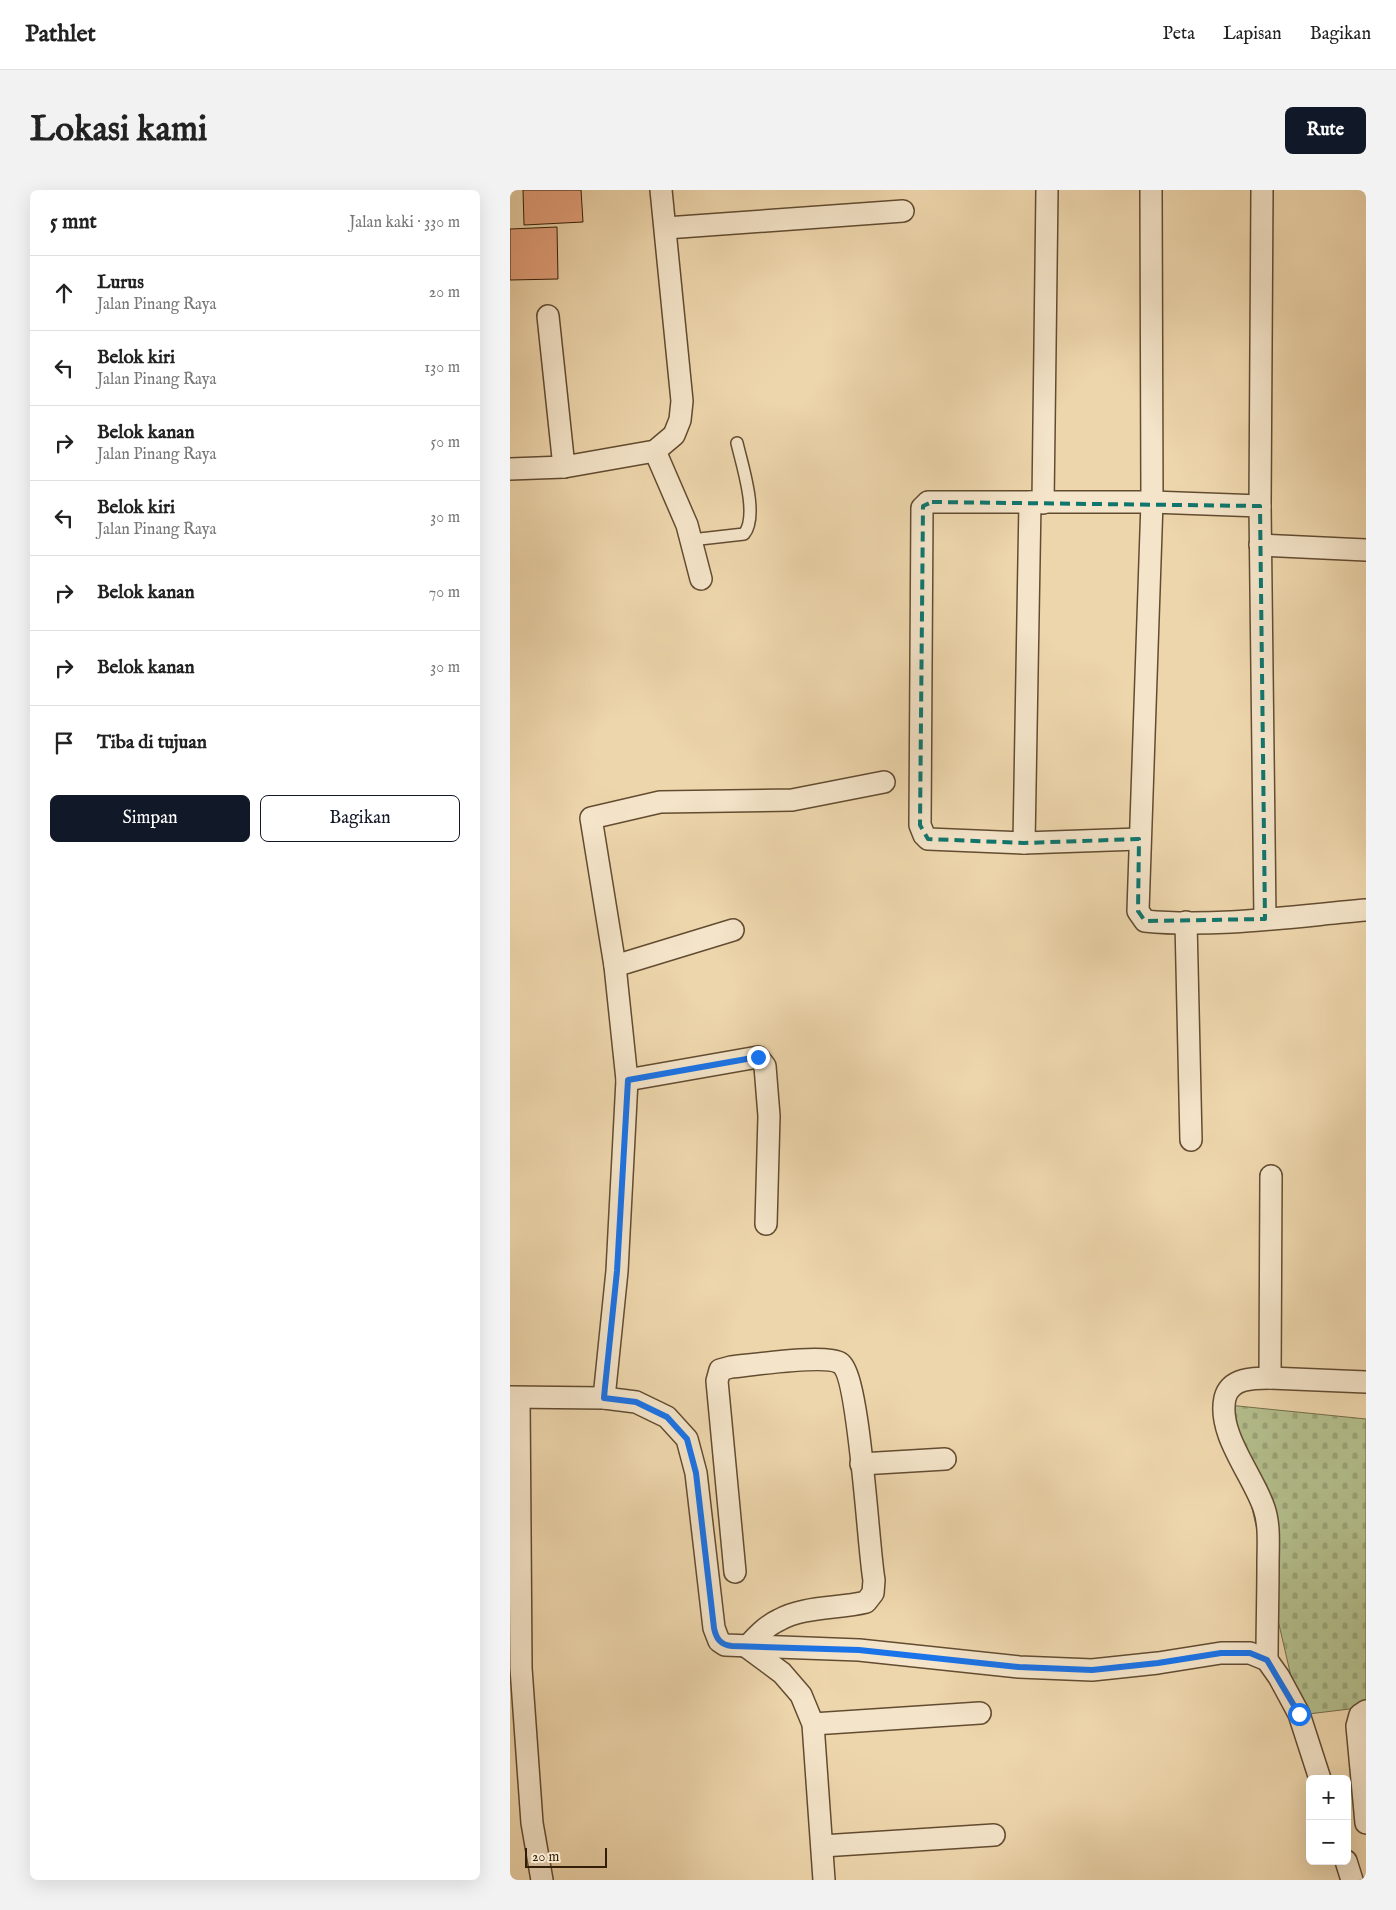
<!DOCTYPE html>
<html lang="id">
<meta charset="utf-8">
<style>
body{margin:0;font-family:"IM FELL English",serif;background:#f2f2f2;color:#222}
.controls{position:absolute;right:15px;bottom:15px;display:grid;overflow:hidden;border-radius:8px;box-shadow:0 5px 20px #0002}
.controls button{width:45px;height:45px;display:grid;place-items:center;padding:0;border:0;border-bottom:1px solid #e0e0e0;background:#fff;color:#222;font:25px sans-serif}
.scale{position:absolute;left:15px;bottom:12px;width:82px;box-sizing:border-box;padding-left:5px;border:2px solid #331e08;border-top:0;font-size:14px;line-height:18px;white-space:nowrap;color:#331e08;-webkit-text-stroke:4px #f4e4c9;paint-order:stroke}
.stop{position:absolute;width:15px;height:15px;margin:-11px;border:4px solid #1a73e8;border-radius:50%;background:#fff}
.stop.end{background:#1a73e8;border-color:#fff;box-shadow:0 1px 5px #0008}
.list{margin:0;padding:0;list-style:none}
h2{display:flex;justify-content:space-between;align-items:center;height:65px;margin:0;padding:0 20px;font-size:21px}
h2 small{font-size:16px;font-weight:400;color:#767676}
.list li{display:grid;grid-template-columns:32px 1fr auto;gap:15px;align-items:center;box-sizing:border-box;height:75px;padding:0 20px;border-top:1px solid #e0e0e0}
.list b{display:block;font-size:19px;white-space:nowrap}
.list p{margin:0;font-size:16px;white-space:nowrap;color:#767676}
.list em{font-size:16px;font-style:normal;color:#767676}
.actions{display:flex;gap:10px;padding:15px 20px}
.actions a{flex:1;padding:11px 0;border:1px solid #111827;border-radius:8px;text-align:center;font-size:18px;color:#111827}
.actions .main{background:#111827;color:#fff}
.icon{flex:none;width:28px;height:28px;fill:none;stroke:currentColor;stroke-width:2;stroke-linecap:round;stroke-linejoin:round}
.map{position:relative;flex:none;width:856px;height:1690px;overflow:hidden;border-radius:8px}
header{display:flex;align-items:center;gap:30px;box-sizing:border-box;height:70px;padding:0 25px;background:#fff;border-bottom:1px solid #e0e0e0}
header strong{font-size:24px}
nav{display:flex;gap:28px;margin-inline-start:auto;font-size:18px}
.intro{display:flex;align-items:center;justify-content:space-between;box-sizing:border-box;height:120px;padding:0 30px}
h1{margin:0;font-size:35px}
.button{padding:12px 22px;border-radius:8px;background:#111827;color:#fff;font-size:18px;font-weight:700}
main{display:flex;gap:30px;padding:0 30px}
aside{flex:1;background:#fff;border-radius:8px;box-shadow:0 5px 20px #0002}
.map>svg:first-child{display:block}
.cemetery{fill:url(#cemetery-stones);stroke:#746e4a}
.building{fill:#e5a17c;stroke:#331e08}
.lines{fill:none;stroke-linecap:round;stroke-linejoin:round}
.service-casing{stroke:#624c31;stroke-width:14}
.minor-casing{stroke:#624c31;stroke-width:24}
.service{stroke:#f4e4c9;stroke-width:11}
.minor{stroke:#f4e4c9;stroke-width:21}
.route{stroke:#1a73e8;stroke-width:6}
.marked{fill:none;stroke:#0f766e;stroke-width:4;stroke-dasharray:10 6;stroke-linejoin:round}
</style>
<header>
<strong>Pathlet</strong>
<nav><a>Peta</a><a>Lapisan</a><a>Bagikan</a></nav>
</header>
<div class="intro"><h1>Lokasi kami</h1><a class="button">Rute</a></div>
<main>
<aside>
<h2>5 mnt<small>Jalan kaki · 330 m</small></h2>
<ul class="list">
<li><svg class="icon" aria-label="ahead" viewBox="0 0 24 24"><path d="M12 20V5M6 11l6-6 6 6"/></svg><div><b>Lurus</b><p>Jalan Pinang Raya</p></div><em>20 m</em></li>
<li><svg class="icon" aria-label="left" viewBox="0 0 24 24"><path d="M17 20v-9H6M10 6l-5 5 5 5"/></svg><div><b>Belok kiri</b><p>Jalan Pinang Raya</p></div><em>130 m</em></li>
<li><svg class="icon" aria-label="right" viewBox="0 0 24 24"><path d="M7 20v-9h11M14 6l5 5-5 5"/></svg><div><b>Belok kanan</b><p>Jalan Pinang Raya</p></div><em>50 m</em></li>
<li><svg class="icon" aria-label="left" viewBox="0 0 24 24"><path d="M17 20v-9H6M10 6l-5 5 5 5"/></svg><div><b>Belok kiri</b><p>Jalan Pinang Raya</p></div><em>30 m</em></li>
<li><svg class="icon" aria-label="right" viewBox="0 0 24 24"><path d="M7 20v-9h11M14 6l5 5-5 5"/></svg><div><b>Belok kanan</b></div><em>70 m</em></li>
<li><svg class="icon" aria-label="right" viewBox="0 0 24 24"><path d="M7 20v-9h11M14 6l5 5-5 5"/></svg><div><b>Belok kanan</b></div><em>30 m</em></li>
<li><svg class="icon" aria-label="arrive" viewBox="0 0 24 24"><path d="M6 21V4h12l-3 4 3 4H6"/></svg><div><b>Tiba di tujuan</b></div></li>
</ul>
<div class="actions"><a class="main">Simpan</a><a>Bagikan</a></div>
</aside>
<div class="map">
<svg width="856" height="1690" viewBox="0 0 856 1690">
<defs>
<pattern id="cemetery-stones" width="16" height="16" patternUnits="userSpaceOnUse" patternTransform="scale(1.25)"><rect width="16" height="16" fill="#b4bf8d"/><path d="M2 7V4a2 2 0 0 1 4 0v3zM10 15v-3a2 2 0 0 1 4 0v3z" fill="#9ba478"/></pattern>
</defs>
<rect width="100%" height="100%" fill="#eed6ac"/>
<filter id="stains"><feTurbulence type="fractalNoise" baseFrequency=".004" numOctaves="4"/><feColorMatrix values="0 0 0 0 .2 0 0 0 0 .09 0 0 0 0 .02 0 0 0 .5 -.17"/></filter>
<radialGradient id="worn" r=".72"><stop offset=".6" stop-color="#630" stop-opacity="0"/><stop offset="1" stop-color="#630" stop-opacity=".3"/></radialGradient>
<path class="cemetery" d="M 718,1215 L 856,1229 L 856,1517 L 790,1525 Z"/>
<g class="building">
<path d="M 13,0 L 71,0 L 73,32 L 14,35 Z"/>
<path d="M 47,37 L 48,89 L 0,90 L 0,39 Z"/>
</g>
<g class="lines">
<defs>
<path id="service" d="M 181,350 L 234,344 C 249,326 232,275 227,253"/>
<g id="minor">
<path d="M 641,0 L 642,312 L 628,721 L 635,731 C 705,738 786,726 856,720"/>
<path d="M 752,0 L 750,316 L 755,729"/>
<path d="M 156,38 L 393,21"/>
<path d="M 38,126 L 54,277"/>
<path d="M 145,261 L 177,335 L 191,389"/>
<path d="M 0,279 L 54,277 L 145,261 L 164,245 L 170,230 L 172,211 L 151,0"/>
<path d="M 533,313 L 537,0"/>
<path d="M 750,355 L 856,360"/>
<path d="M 629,649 L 514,653 L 418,649 L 414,645 L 410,635 L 412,318 L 418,312 L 642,312 L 750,316"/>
<path d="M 514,653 L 520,312"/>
<path d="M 676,732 L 681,950"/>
<path d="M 105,776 L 223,740"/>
<path d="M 117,890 L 248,867 L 255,876 L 259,926 L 256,1034"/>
<path d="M 760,1188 L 856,1192"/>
<path d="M 0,1207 L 94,1208 L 126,1212 L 157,1227 L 177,1249 L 186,1283 L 204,1438 L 209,1451 L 215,1455 L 349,1460 L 509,1477 L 582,1480 L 648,1473 L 711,1463 L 740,1463 L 757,1470 L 769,1487 L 789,1524 L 810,1589"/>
<path d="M 9,1208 L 11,1478 L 22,1633 L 32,1690"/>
<path d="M 94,1208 L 107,1081 L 117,890 L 105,776 L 81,628 L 150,612 L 282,610 L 374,592"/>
<path d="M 351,1274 L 435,1269"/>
<path d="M 225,1382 L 207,1191 L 210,1180 L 221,1177 C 242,1175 315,1164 330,1173 C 350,1186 358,1358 364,1390 L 363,1403 L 356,1412 C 328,1419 294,1416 269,1430 C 256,1436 246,1447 237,1457"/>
<path d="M 237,1457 L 272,1483 L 291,1505 L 303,1534 L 314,1690"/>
<path d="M 757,1470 C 757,1438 758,1406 758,1375 C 758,1356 760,1335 754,1318 C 743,1285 707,1244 715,1208 C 720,1188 743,1188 760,1188 L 761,986"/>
<path d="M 856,1521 L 850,1525 L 847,1536 L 856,1633"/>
<path d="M 303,1534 L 470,1523"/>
<path d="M 312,1656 L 484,1645"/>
<path d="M 836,1671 L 842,1690"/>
</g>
</defs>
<use href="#service" class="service-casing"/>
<use href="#minor" class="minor-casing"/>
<use href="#service" class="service"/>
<use href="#minor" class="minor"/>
</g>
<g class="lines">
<path class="route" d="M 248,867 L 118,890 L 107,1081 L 95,1197 L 94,1208 L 126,1212 L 157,1227 L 177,1249 L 186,1283 L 204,1438 C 206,1448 210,1455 222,1456 L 349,1460 L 509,1477 L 582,1480 L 648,1473 L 711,1463 L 740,1463 L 757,1470 L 789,1524"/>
</g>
<path class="marked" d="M 422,312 L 750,316 L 755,729 L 635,731 L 628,721 L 629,649 L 514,653 L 418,649 L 410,635 L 413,316 Z"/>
<rect width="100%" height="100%" filter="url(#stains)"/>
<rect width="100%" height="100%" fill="url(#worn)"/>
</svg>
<div class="controls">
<button>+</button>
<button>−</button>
</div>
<div class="scale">20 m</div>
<div class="stop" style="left:789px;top:1524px"></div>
<div class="stop end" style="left:248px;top:867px"></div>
</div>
</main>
